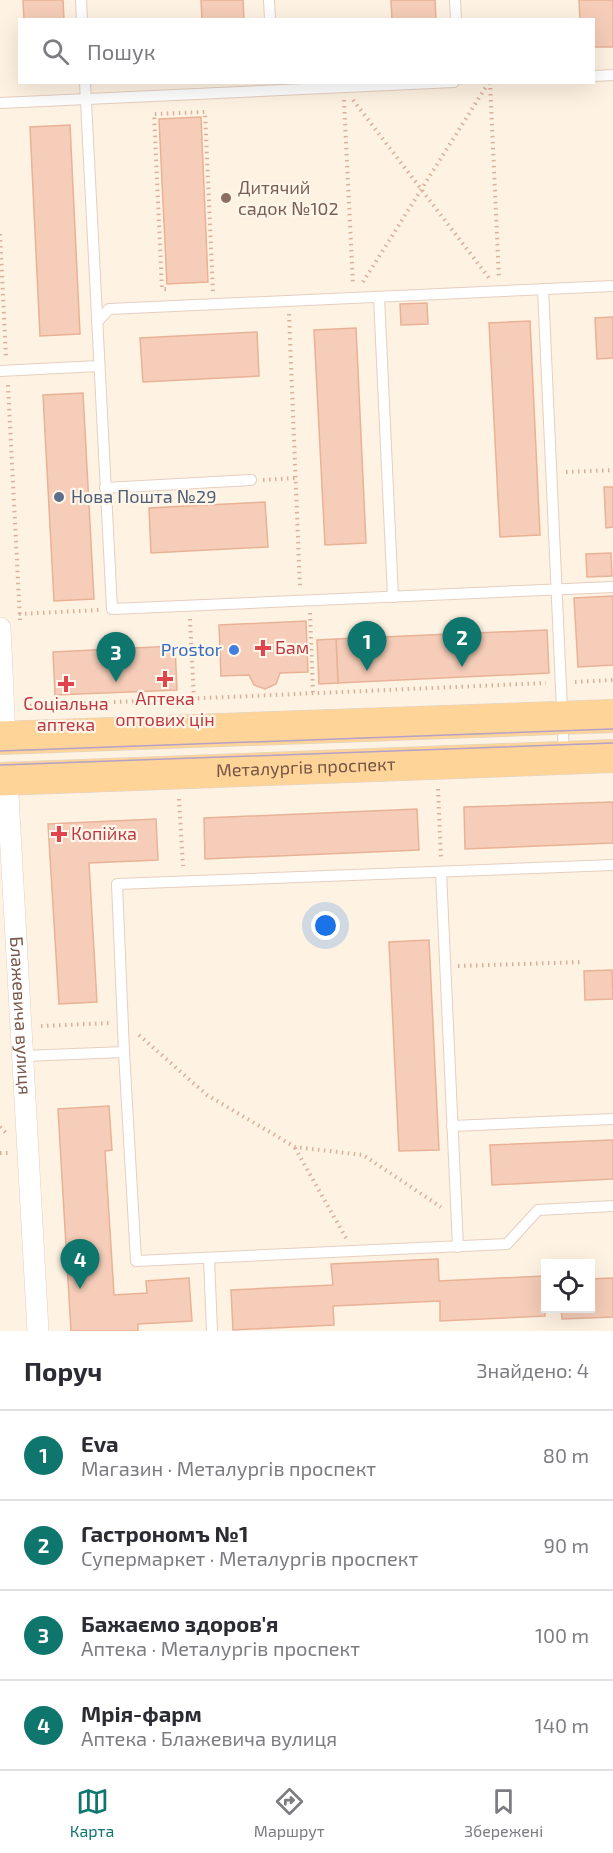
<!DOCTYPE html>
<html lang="uk">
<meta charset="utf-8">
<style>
body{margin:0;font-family:"Exo 2",sans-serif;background:#f2f2f3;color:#2b2b33}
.controls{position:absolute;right:18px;bottom:18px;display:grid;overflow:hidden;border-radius:0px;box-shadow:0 6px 24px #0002}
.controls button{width:54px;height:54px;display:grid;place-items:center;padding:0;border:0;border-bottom:2px solid #e1e1e2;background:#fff;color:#2b2b33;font:30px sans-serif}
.you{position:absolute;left:326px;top:926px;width:21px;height:21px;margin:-15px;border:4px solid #fff;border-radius:50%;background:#1a73e8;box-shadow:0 0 0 9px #1a73e833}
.badge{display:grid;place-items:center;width:39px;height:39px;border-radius:50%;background:#0f766e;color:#fff;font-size:20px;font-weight:700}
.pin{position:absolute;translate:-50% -50px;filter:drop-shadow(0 2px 3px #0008)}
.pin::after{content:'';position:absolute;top:32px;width:21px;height:18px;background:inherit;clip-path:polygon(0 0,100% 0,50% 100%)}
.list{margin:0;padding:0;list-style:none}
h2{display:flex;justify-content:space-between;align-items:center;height:78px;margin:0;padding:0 24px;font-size:26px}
h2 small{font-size:20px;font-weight:400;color:#7c7c81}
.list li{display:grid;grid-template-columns:39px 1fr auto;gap:18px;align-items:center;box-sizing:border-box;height:90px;padding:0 24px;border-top:2px solid #e1e1e2}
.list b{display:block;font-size:22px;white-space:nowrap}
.list p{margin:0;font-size:20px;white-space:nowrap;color:#7c7c81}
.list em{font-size:20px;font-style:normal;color:#7c7c81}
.icon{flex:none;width:33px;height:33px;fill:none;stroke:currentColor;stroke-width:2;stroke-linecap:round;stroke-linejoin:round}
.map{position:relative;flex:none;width:613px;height:1331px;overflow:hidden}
.search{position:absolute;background:#fff;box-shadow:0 6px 24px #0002;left:18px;right:18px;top:18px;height:66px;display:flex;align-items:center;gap:15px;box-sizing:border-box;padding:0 21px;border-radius:0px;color:#7c7c81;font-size:22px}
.sheet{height:438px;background:#fff}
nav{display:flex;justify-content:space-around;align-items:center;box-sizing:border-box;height:84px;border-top:2px solid #e1e1e2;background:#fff;font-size:16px;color:#7c7c81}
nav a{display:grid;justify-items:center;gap:3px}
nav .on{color:#0f766e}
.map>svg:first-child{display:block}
.building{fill:#f5cdb8;stroke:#e9b297;stroke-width:1.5}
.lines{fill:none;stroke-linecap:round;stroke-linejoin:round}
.service-casing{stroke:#e5cfc0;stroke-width:12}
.minor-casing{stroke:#e5cfc0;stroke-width:22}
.primary-casing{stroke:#dcd3cf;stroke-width:34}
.path{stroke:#dab09b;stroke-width:4;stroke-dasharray:1.5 4.5;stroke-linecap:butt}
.service{stroke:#fff;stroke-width:10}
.minor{stroke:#fff;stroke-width:21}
.primary{stroke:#ffd498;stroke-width:33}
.tram{stroke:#b4a0c8;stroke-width:1.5}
.education-dot{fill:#8d6e63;stroke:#fff6ea;stroke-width:2}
.service-dot{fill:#5c6f8a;stroke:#fff6ea;stroke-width:2}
.health-dot{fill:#e0444e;stroke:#fff6ea;stroke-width:2}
.shop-dot{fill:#3f7fe0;stroke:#fff6ea;stroke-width:2}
.labels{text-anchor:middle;stroke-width:4.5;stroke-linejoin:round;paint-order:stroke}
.education-label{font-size:18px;fill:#785e54;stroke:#fff6ea;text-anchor:start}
.service-label{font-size:18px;fill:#4e5e75;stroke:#fff6ea;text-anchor:start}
.health-label{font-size:18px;fill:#be3a42;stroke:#fff6ea;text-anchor:start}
.shop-label{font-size:18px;fill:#366cbe;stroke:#fff6ea;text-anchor:end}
.street-label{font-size:18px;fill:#775647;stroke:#fff6ea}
</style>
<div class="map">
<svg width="613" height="1331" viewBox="0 0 613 1331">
<rect width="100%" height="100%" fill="#fef2e2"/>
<g class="building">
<path d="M 23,0 L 63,0 L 64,20 L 24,20 Z"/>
<path d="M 201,0 L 243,0 L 244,20 L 202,20 Z"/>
<path d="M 391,0 L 435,0 L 436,20 L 392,20 Z"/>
<path d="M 579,0 L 613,0 L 613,47 L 594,47 L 594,20 L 580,20 Z"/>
<path d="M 201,117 L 208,282 L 167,284 L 159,119 Z"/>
<path d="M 70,125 L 80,334 L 40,336 L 30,127 Z"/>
<path d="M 427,303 L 428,324 L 401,325 L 400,304 Z"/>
<path d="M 613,317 L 613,358 L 597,359 L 595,318 Z"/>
<path d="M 530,321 L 540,535 L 500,537 L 489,323 Z"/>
<path d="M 356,328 L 366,543 L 325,545 L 314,330 Z"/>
<path d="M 257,332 L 259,376 L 143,382 L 140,338 Z"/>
<path d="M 83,393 L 94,599 L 54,601 L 43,395 Z"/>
<path d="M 604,487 L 613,487 L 613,527 L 606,528 Z"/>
<path d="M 265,502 L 268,547 L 151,553 L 149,508 Z"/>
<path d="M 611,553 L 612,576 L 587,577 L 586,554 Z"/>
<path d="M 613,596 L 613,665 L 578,667 L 574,598 Z"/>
<path d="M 306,621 L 308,672 L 280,673 L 276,684 L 265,689 L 254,685 L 249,675 L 221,676 L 219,625 Z"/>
<path d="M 547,630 L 549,673 L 338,683 L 336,639 Z"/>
<path d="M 336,639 L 338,683 L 319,684 L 317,640 Z"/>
<path d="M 175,646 L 177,690 L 55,695 L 53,652 Z"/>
<path d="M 613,802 L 613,843 L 465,849 L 464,807 Z"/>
<path d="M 417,809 L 419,850 L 205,859 L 204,818 Z"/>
<path d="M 156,819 L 158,860 L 89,863 L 97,1002 L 59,1004 L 48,824 Z"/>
<path d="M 429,940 L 439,1150 L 399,1151 L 389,942 Z"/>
<path d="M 612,970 L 613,999 L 585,1000 L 584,971 Z"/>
<path d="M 109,1106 L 112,1150 L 105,1151 L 114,1295 L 147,1293 L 146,1281 L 189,1278 L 192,1321 L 138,1324 L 138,1331 L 71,1331 L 58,1109 Z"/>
<path d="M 613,1140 L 613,1179 L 492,1185 L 490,1145 Z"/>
<path d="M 438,1259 L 439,1281 L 544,1276 L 545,1316 L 440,1321 L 440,1301 L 333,1306 L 334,1325 L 233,1330 L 231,1290 L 333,1285 L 331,1264 Z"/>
<path d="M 613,1278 L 613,1317 L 562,1319 L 561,1308 L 590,1308 L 590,1279 Z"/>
</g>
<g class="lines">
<defs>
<g id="service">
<path d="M 81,0 L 82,20"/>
<path d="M 269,0 L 270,20"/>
<path d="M 455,0 L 456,20"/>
<path d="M 594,76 L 613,75"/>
<path d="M 85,82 L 112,609 L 613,587"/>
<path d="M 0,103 L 454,82"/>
<path d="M 543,289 L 564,754"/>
<path d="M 379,297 L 393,597"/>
<path d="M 97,322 L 109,309 L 613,286"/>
<path d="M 0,371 L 99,366"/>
<path d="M 105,488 L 251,480"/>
<path d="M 613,865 L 117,884 L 124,1052 L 136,1261 L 507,1244 L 538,1210 L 613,1206"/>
<path d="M 441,872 L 458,1247"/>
<path d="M 23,1056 L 124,1052"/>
<path d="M 452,1126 L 613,1119"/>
<path d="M 209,1258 L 212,1331"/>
</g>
<g id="minor">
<path d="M 0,628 L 5,737"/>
<path id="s1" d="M 7,778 L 38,1331"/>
</g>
<g id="primary">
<path d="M 0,738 L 613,716"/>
<path id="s2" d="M 0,779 L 613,756"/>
</g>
</defs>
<use href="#service" class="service-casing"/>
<use href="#minor" class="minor-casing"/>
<use href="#primary" class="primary-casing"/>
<g class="path">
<path d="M 490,82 L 499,279"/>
<path d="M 344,100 L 353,285"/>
<path d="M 353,100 L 489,278"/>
<path d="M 0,234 L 6,357"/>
<path d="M 363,282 L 489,82"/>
<path d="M 166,289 L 162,289 L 154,114 L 205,112 L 213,292"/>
<path d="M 289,314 L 300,588"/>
<path d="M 8,385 L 20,620"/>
<path d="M 566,472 L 613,470"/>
<path d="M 263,480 L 296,478"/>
<path d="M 310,613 L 313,693"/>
<path d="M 19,614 L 99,610"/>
<path d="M 190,619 L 194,699"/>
<path d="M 575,682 L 613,680"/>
<path d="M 24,706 L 546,683"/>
<path d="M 438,789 L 441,859"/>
<path d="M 179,799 L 183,866"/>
<path d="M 458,966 L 583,962"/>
<path d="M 41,1026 L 110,1023"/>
<path d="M 139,1035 L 207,1095 L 295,1147 L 363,1155 L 441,1207"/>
<path d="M 0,1127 L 6,1133"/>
<path d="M 295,1148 L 346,1238"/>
<path d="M 0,1153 L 8,1153"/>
</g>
<use href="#service" class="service"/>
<use href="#minor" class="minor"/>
<use href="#primary" class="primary"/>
<g class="tram">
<path d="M 0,751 L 613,729"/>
<path d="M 0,765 L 613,743"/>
</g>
</g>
<circle class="education-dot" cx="226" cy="198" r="6"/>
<circle class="service-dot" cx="59" cy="497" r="6"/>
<g class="health-dot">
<path d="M260 639h6v6h6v6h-6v6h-6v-6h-6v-6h6z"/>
<path d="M162 670h6v6h6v6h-6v6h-6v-6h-6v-6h6z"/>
<path d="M63 675h6v6h6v6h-6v6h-6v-6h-6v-6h6z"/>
<path d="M56 825h6v6h6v6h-6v6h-6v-6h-6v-6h6z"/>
</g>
<circle class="shop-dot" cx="234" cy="650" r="6"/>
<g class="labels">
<g class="education-label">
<text x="238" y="194">Дитячий<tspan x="238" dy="21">садок №102</tspan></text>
</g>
<g class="service-label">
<text x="71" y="503">Нова Пошта №29</text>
</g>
<g class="health-label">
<text x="275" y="654">Бам</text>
<text x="165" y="705" text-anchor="middle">Аптека<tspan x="165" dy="21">оптових цін</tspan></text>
<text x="66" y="710" text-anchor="middle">Соціальна<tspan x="66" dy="21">аптека</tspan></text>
<text x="71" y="840">Копійка</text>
</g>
<g class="shop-label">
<text x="222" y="656">Prostor</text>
</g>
<g class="street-label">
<text dy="6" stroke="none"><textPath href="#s2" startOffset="306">Металургів проспект</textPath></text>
<text dy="6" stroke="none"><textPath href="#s1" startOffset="238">Блажевича вулиця</textPath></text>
</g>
</g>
</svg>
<div class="controls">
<button><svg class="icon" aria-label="locate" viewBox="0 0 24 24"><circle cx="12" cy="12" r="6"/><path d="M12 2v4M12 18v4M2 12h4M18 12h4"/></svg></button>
</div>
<div class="you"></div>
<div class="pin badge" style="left:367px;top:671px">1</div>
<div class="pin badge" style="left:462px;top:667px">2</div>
<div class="pin badge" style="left:116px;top:682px">3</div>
<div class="pin badge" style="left:80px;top:1289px">4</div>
<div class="search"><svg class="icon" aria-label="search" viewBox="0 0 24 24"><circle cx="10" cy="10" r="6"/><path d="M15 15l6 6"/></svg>Пошук</div>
</div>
<section class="sheet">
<h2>Поруч<small>Знайдено: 4</small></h2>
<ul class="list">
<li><span class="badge">1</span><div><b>Eva</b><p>Магазин · Металургів проспект</p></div><em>80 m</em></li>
<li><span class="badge">2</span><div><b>Гастрономъ №1</b><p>Супермаркет · Металургів проспект</p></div><em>90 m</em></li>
<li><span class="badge">3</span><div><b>Бажаємо здоров'я</b><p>Аптека · Металургів проспект</p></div><em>100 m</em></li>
<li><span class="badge">4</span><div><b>Мрія-фарм</b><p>Аптека · Блажевича вулиця</p></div><em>140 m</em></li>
</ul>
</section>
<nav>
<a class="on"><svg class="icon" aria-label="map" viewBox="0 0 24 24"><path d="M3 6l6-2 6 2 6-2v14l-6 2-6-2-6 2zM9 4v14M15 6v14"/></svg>Карта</a>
<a><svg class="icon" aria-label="directions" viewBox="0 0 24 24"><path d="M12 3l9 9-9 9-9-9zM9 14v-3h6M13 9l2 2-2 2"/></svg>Маршрут</a>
<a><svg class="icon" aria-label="saved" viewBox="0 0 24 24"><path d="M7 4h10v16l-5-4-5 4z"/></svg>Збережені</a>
</nav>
